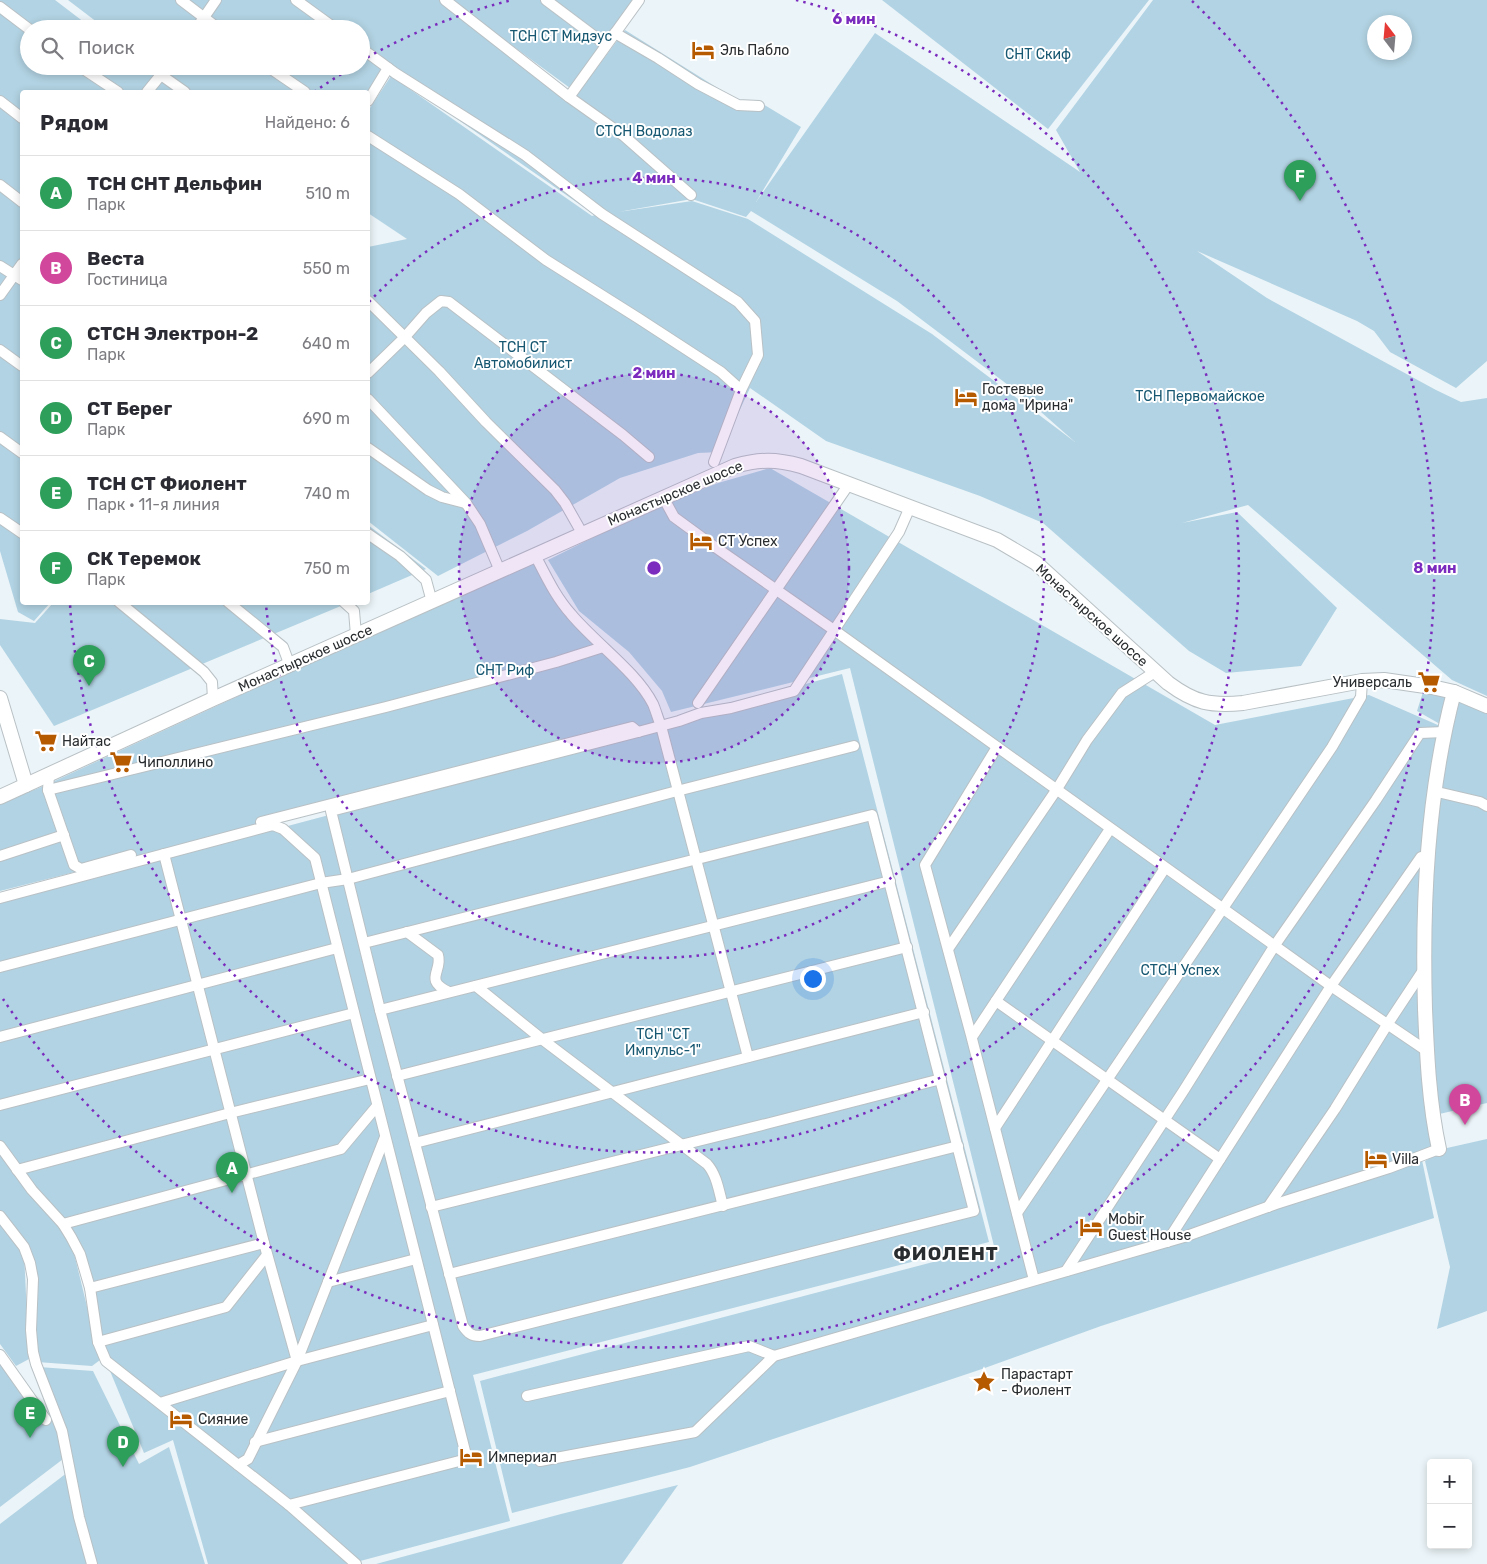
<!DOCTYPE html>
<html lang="ru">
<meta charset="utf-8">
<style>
body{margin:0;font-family:Rubik,sans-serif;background:#f7f7f7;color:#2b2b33}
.controls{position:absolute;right:15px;bottom:15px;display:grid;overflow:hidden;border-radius:5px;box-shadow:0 2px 8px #0003}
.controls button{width:45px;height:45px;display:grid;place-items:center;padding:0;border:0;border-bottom:1px solid #e1e1e2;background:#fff;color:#2b2b33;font:25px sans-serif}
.compass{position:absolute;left:1367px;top:15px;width:45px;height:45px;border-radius:50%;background:#fff;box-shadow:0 2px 8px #0003;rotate:344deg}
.you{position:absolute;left:812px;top:978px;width:18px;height:18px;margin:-12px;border:4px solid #fff;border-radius:50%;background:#1a73e8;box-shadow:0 0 0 8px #1a73e833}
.badge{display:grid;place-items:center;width:32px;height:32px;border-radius:50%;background:#b65a00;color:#fff;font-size:16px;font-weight:700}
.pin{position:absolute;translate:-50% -41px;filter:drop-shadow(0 1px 2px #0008)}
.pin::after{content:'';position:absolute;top:26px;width:18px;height:15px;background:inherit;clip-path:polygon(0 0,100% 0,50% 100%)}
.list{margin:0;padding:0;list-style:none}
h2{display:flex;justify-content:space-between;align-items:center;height:65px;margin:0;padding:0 20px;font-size:21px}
h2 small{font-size:16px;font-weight:400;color:#7c7c81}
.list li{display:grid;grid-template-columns:32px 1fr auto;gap:15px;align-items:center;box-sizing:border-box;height:75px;padding:0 20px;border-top:1px solid #e1e1e2}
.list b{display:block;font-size:19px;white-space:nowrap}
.list p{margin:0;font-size:16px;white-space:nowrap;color:#7c7c81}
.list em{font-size:16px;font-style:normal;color:#7c7c81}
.icon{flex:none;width:28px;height:28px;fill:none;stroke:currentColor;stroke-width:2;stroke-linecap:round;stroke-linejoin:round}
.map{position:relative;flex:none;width:1487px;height:1564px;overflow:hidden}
.search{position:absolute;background:#fff;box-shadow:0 2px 8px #0003;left:20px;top:20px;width:350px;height:55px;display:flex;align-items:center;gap:12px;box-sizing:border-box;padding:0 18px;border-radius:28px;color:#7c7c81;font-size:19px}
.panel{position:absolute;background:#fff;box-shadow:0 2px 8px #0003;left:20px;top:90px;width:350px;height:515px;border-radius:5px}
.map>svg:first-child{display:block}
.green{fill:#b2d3e3;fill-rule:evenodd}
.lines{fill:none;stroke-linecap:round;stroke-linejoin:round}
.street-casing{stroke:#b9c1c5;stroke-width:12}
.secondary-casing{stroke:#b9c1c5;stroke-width:16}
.street{stroke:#fff;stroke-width:10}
.secondary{stroke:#fff;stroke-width:14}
.ring{fill:none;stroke:#7b2cbf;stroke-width:2.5;stroke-dasharray:2.5 5}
.labels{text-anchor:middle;stroke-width:4;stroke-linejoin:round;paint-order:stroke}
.park-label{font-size:14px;fill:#165771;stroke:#fff}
.poi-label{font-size:14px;fill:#2a2d2f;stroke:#fff;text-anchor:start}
.street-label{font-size:14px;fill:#2a2d2f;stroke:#fff}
.district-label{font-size:19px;font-weight:bold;letter-spacing:1px;fill:#2a2d2f;stroke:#fff}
.centre{fill:#7b2cbf;stroke:#fff;stroke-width:2.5}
.ring-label{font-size:15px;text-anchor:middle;font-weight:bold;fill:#7b2cbf;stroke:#fff;stroke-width:4;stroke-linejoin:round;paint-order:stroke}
</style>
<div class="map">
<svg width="1487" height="1564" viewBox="0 0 1487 1564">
<rect width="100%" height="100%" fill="#ebf4f8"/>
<g class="green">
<path d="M 0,0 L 55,0 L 93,29 L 29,29 L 29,66 L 144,66 L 180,92 L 22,92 L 22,602 L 50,603 L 34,621 L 18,612 L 0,551 Z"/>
<path d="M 68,0 L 447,0 L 576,96 L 625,30 L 740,102 L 758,101 L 801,127 L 756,202 L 875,33 L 1080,172 L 1056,130 L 1153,0 L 1487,0 L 1487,361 L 1456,388 L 1390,352 L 1374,331 L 1357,321 L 1197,251 L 1267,298 L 1436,390 L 1461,402 L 1487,398 L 1487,696 L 1452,680 L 1248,505 L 1182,523 L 1237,512 L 1337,608 L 1301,666 L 1226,673 L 1189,651 L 1043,523 L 980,496 L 826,441 L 750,388 L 720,452 L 698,453 L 620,478 L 527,531 L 438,576 L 368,521 L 368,247 L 407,239 L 368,213 L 368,111 L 391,76 L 592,216 L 595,215 L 391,73 L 368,107 L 368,92 L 189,92 L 155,66 L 361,66 L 361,29 L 106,29 ZM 1374,22 L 1404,22 L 1404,52 L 1374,52 ZM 692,199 L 746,217 L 751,211 L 897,301 L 1024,397 L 1075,442 L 932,334 L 748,219 L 692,201 L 618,212 Z"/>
<path d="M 450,0 L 634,0 L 570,88 Z"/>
<path d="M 882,0 L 1149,0 L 1048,129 Z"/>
<path d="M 770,468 L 1215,725 L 1369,695 L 1447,729 L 1447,728 L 1417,711 L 1423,692 L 1448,693 L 1487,709 L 1487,1103 L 1435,1115 L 1428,1051 L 1435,804 L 1427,951 L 1427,1056 L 1436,1147 L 1422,1160 L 1434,1218 L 1101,1326 L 982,1369 L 690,1467 L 512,1513 L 480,1381 L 994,1246 L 850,668 L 671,712 L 662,691 L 629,652 L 579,611 L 548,560 L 642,513 L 718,483 Z"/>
<path d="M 368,525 L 426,569 L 368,594 Z"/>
<path d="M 532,560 L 652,702 L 658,724 L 0,891 L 0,804 L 46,785 Z"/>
<path d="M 53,603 L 348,603 L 54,726 L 0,645 L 0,619 L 35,623 Z"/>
<path d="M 842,674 L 989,1242 L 473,1375 L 510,1521 L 349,1564 L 208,1564 L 173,1440 L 144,1453 L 98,1342 L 74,1244 L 0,1141 L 0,903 L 329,815 Z"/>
<path d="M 1487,1139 L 1487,1311 L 1437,1329 L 1450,1267 L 1425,1161 L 1447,1148 Z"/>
<path d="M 0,1152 L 60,1226 L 72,1245 L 100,1360 L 92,1366 L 37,1362 L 30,1252 L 0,1213 Z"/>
<path d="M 0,1220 L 24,1252 L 29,1359 L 16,1366 L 0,1344 Z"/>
<path d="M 0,1349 L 54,1421 L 67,1456 L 0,1507 Z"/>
<path d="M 39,1367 L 93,1371 L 139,1464 L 169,1447 L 205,1564 L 0,1564 L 0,1524 L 72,1469 Z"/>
<path d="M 678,1485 L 622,1564 L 376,1564 L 561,1514 Z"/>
</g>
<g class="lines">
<defs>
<g id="street">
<path d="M 181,0 L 219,29"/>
<path d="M 296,0 L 336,29"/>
<path d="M 445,0 L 569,97 L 624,136 L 691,195"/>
<path d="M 546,0 L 606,45"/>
<path d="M 0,7 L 29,29"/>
<path d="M 196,29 L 216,0"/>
<path d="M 615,33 L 658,58 L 698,84 L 738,105 L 759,106"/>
<path d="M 361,48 L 395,73 L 525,155 L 602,214 L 738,302 L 755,321 L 758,355 L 741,390 L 714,462"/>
<path d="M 79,66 L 118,92"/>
<path d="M 267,66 L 305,92"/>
<path d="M 161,75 L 185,92"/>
<path d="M 147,92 L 168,66"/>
<path d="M 569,97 L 639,0"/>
<path d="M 0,101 L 22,118"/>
<path d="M 368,101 L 388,68"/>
<path d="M 368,136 L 459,194 L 546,260 L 638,318 L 721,372 L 741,390"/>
<path d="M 0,185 L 22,202"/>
<path d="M 0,266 L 22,280"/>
<path d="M 0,295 L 22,264"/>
<path d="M 368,301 L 439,371 L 486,422 L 555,490 L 565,503 L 582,533"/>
<path d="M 0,350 L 22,366"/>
<path d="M 368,373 L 404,338 L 426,313 L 441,301 L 449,302 L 623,435 L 649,457"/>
<path d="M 368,399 L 466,503 L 480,524 L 500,571"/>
<path d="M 0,437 L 22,453"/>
<path d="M 368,448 L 428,490 L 442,497 L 465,503"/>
<path d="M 663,497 L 674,517 L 715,547 L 834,630 L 1331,986 L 1427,1051"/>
<path d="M 0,518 L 22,533"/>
<path d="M 368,534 L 400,556 L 426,580 L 432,602"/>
<path d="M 535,555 C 546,576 555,596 571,614 C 595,643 636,671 653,704 C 656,711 658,719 661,726 L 748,1057"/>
<path d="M 119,602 L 204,672 L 212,682 L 213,699"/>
<path d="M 228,602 L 283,647 L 290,666"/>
<path d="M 344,602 L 354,611 L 356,635"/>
<path d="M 698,703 L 849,484"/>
<path d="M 997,747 L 925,865 L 971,1035 L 1034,1280"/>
<path d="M 49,775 L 48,790 L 74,865 L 81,869 L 131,855"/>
<path d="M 48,790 L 386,707 L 556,662 L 603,647"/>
<path d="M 1433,791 L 1480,802 L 1487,806"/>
<path d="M 261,822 L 632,727 L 638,732"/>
<path d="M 164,854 L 264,1243 L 297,1361"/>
<path d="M 0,856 L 64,835"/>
<path d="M 0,898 L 273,825 L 283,829 L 315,858 L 467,1459 L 289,1505"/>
<path d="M 407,932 L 438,955 C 443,971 423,980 449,992"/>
<path d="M 364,943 L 872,815 L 974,1211 L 480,1336 C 471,1336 468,1333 463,1326 L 380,1010 L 331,811 L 638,732 L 679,721 L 701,713 L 731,708 L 794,691 L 899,532 L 910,507"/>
<path d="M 948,949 L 1057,789 L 1087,740 L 1122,693 L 1155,672"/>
<path d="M 0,967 L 321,883 L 348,879 L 677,791 L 854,746"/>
<path d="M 476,986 L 543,1040 L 707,1164 C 717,1175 719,1192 723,1206"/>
<path d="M 996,1001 L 1220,1159"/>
<path d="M 380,1010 L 890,881"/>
<path d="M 0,1037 L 337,948"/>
<path d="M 972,1037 L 1110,829"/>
<path d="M 397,1076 L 907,947"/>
<path d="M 0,1105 L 354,1013"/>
<path d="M 995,1128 L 1165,868"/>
<path d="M 415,1143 L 924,1012"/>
<path d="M 0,1146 L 32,1190 L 63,1224 L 71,1237 L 80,1254 L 90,1288 L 98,1342 L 106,1361 L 289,1505 L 356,1564"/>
<path d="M 17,1170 L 230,1113 L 370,1079"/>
<path d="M 431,1207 L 766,1124 L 941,1079"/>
<path d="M 1268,1207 L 1335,1109 L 1387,1025 L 1424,969"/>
<path d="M 1017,1213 L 1332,747 L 1361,697 L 1362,681"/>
<path d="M 0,1216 L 24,1247 L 30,1263 L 33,1279 L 31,1330 L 33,1352 L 36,1364 L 62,1431 L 79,1517 L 92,1564"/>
<path d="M 63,1224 L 341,1149 L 377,1106"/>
<path d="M 1167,1242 L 1331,986 L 1421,857 L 1429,855"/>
<path d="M 1066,1271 L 1184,1090 L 1275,945 L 1376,800 L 1420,733 L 1444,732"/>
<path d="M 449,1274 L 958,1146"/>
<path d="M 328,1282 L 416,1259"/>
<path d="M 90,1288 L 264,1243"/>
<path d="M 98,1342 L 226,1307 L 267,1255"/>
<path d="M 0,1355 L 46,1420"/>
<path d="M 527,1396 L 749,1346 L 774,1356"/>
<path d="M 160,1403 L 297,1361 L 433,1325"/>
<path d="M 255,1442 L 450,1391"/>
<path d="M 540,1461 L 695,1432 L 774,1356 L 1184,1237 L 1276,1204 L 1389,1168 L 1439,1149"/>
<path d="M 238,1465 L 248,1459 L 297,1361 L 385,1137"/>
</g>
<g id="secondary">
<path d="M 0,698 L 26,785"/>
<path d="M 0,797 L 213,699 L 735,466 C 760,459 776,459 801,466 L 997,540 L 1036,563 L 1168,683 C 1195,703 1210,706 1243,703 L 1362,681 L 1384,680 L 1432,687 L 1454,692 L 1487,706"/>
<path d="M 1439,1149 C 1429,1103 1427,1056 1425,1009 C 1422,903 1427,795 1454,692"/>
</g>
</defs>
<use href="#street" class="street-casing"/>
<use href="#secondary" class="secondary-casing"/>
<use href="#street" class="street"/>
<use href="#secondary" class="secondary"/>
</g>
<circle cx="654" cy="568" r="195" fill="#7b2cbf" fill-opacity=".12"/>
<g class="ring">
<circle cx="654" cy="568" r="195"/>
<path d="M369 302A390 390 0 1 1 266 605"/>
<path d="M314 92A585 585 0 0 1 353 67M361 61A585 585 0 0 1 512 0M796 0A585 585 0 1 1 70 604"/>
<path d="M1192 1A781 781 0 1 1 3 999"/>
</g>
<defs>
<symbol id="hotel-bare" viewBox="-9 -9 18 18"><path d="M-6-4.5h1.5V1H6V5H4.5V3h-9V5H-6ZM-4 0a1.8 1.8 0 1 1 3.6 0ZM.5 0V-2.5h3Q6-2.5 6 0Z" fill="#b65a00" stroke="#fff" stroke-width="2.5" paint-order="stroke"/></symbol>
<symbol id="supermarket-bare" viewBox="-9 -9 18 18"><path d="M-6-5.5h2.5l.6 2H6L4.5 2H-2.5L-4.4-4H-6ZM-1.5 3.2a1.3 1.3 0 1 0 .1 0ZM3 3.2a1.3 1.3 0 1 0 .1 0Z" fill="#b65a00" stroke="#fff" stroke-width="2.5" paint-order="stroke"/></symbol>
<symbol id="sight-bare" viewBox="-9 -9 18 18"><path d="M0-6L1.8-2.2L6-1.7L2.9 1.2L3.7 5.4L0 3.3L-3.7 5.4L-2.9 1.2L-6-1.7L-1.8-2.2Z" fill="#b65a00" stroke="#fff" stroke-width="2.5" paint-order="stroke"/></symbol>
</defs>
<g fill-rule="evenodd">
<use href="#hotel-bare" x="687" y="34" width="32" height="32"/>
<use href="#hotel-bare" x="950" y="381" width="32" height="32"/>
<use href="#hotel-bare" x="685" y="525" width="32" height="32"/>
<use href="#supermarket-bare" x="1413" y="666" width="32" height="32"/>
<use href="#supermarket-bare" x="30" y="725" width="32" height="32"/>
<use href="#supermarket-bare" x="105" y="746" width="32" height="32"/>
<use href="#hotel-bare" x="1360" y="1143" width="32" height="32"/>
<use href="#hotel-bare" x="1075" y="1211" width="32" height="32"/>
<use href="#sight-bare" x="968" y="1366" width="32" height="32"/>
<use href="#hotel-bare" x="165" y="1403" width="32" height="32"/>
<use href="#hotel-bare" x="455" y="1441" width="32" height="32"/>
</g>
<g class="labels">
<g class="park-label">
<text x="561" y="41">ТСН СТ Мидэус</text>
<text x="1038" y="59">СНТ Скиф</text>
<text x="644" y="136">СТСН Водолаз</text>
<text x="523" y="352">ТСН СТ<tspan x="523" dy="16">Автомобилист</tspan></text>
<text x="1200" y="401">ТСН Первомайское</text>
<text x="505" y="675">СНТ Риф</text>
<text x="1180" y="975">СТСН Успех</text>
<text x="663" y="1039">ТСН "СТ<tspan x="663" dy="16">Импульс-1"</tspan></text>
</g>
<g class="poi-label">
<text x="720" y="55">Эль Пабло</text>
<text x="982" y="394">Гостевые<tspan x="982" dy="16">дома "Ирина"</tspan></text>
<text x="718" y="546">СТ Успех</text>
<text x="1412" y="687" text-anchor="end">Универсаль</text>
<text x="62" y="746">Найтас</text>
<text x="138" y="767">Чиполлино</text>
<text x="1392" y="1164">Villa</text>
<text x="1108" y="1224">Mobir<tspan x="1108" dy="16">Guest House</tspan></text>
<text x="1001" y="1379">Парастарт<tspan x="1001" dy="16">- Фиолент</tspan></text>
<text x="198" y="1424">Сияние</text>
<text x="488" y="1462">Империал</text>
</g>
<g class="street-label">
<text transform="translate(675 493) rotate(-23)" y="5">Монастырское шоссе</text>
<text transform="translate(1092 615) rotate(42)" y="5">Монастырское шоссе</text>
<text transform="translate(305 658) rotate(-24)" y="5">Монастырское шоссе</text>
</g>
<g class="district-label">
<text x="946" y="1260">ФИОЛЕНТ</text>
</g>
</g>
<circle cx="654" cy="568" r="8" class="centre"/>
<g class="ring-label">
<text x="854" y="24">6 мин</text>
<text x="654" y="183">4 мин</text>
<text x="654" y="378">2 мин</text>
<text x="1435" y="573">8 мин</text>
</g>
</svg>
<div class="controls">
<button>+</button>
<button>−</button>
</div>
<svg class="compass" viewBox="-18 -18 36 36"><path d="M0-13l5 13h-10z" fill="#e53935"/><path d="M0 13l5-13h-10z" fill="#7c7c81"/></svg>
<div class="you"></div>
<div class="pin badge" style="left:232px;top:1193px;background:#2e9e5b">A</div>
<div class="pin badge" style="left:1465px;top:1125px;background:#d1479c">B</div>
<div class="pin badge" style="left:89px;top:686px;background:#2e9e5b">C</div>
<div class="pin badge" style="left:123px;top:1467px;background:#2e9e5b">D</div>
<div class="pin badge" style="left:30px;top:1438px;background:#2e9e5b">E</div>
<div class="pin badge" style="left:1300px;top:201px;background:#2e9e5b">F</div>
<div class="search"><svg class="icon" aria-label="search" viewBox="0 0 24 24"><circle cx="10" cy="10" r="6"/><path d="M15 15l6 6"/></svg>Поиск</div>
<section class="panel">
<h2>Рядом<small>Найдено: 6</small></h2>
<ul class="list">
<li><span class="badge" style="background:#2e9e5b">A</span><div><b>ТСН СНТ Дельфин</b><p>Парк</p></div><em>510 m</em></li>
<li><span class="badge" style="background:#d1479c">B</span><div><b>Веста</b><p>Гостиница</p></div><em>550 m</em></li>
<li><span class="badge" style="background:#2e9e5b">C</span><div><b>СТСН Электрон-2</b><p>Парк</p></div><em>640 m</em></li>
<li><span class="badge" style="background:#2e9e5b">D</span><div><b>СТ Берег</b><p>Парк</p></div><em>690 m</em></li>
<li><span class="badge" style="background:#2e9e5b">E</span><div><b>ТСН СТ Фиолент</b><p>Парк · 11-я линия</p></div><em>740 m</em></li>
<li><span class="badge" style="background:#2e9e5b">F</span><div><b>СК Теремок</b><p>Парк</p></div><em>750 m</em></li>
</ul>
</section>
</div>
